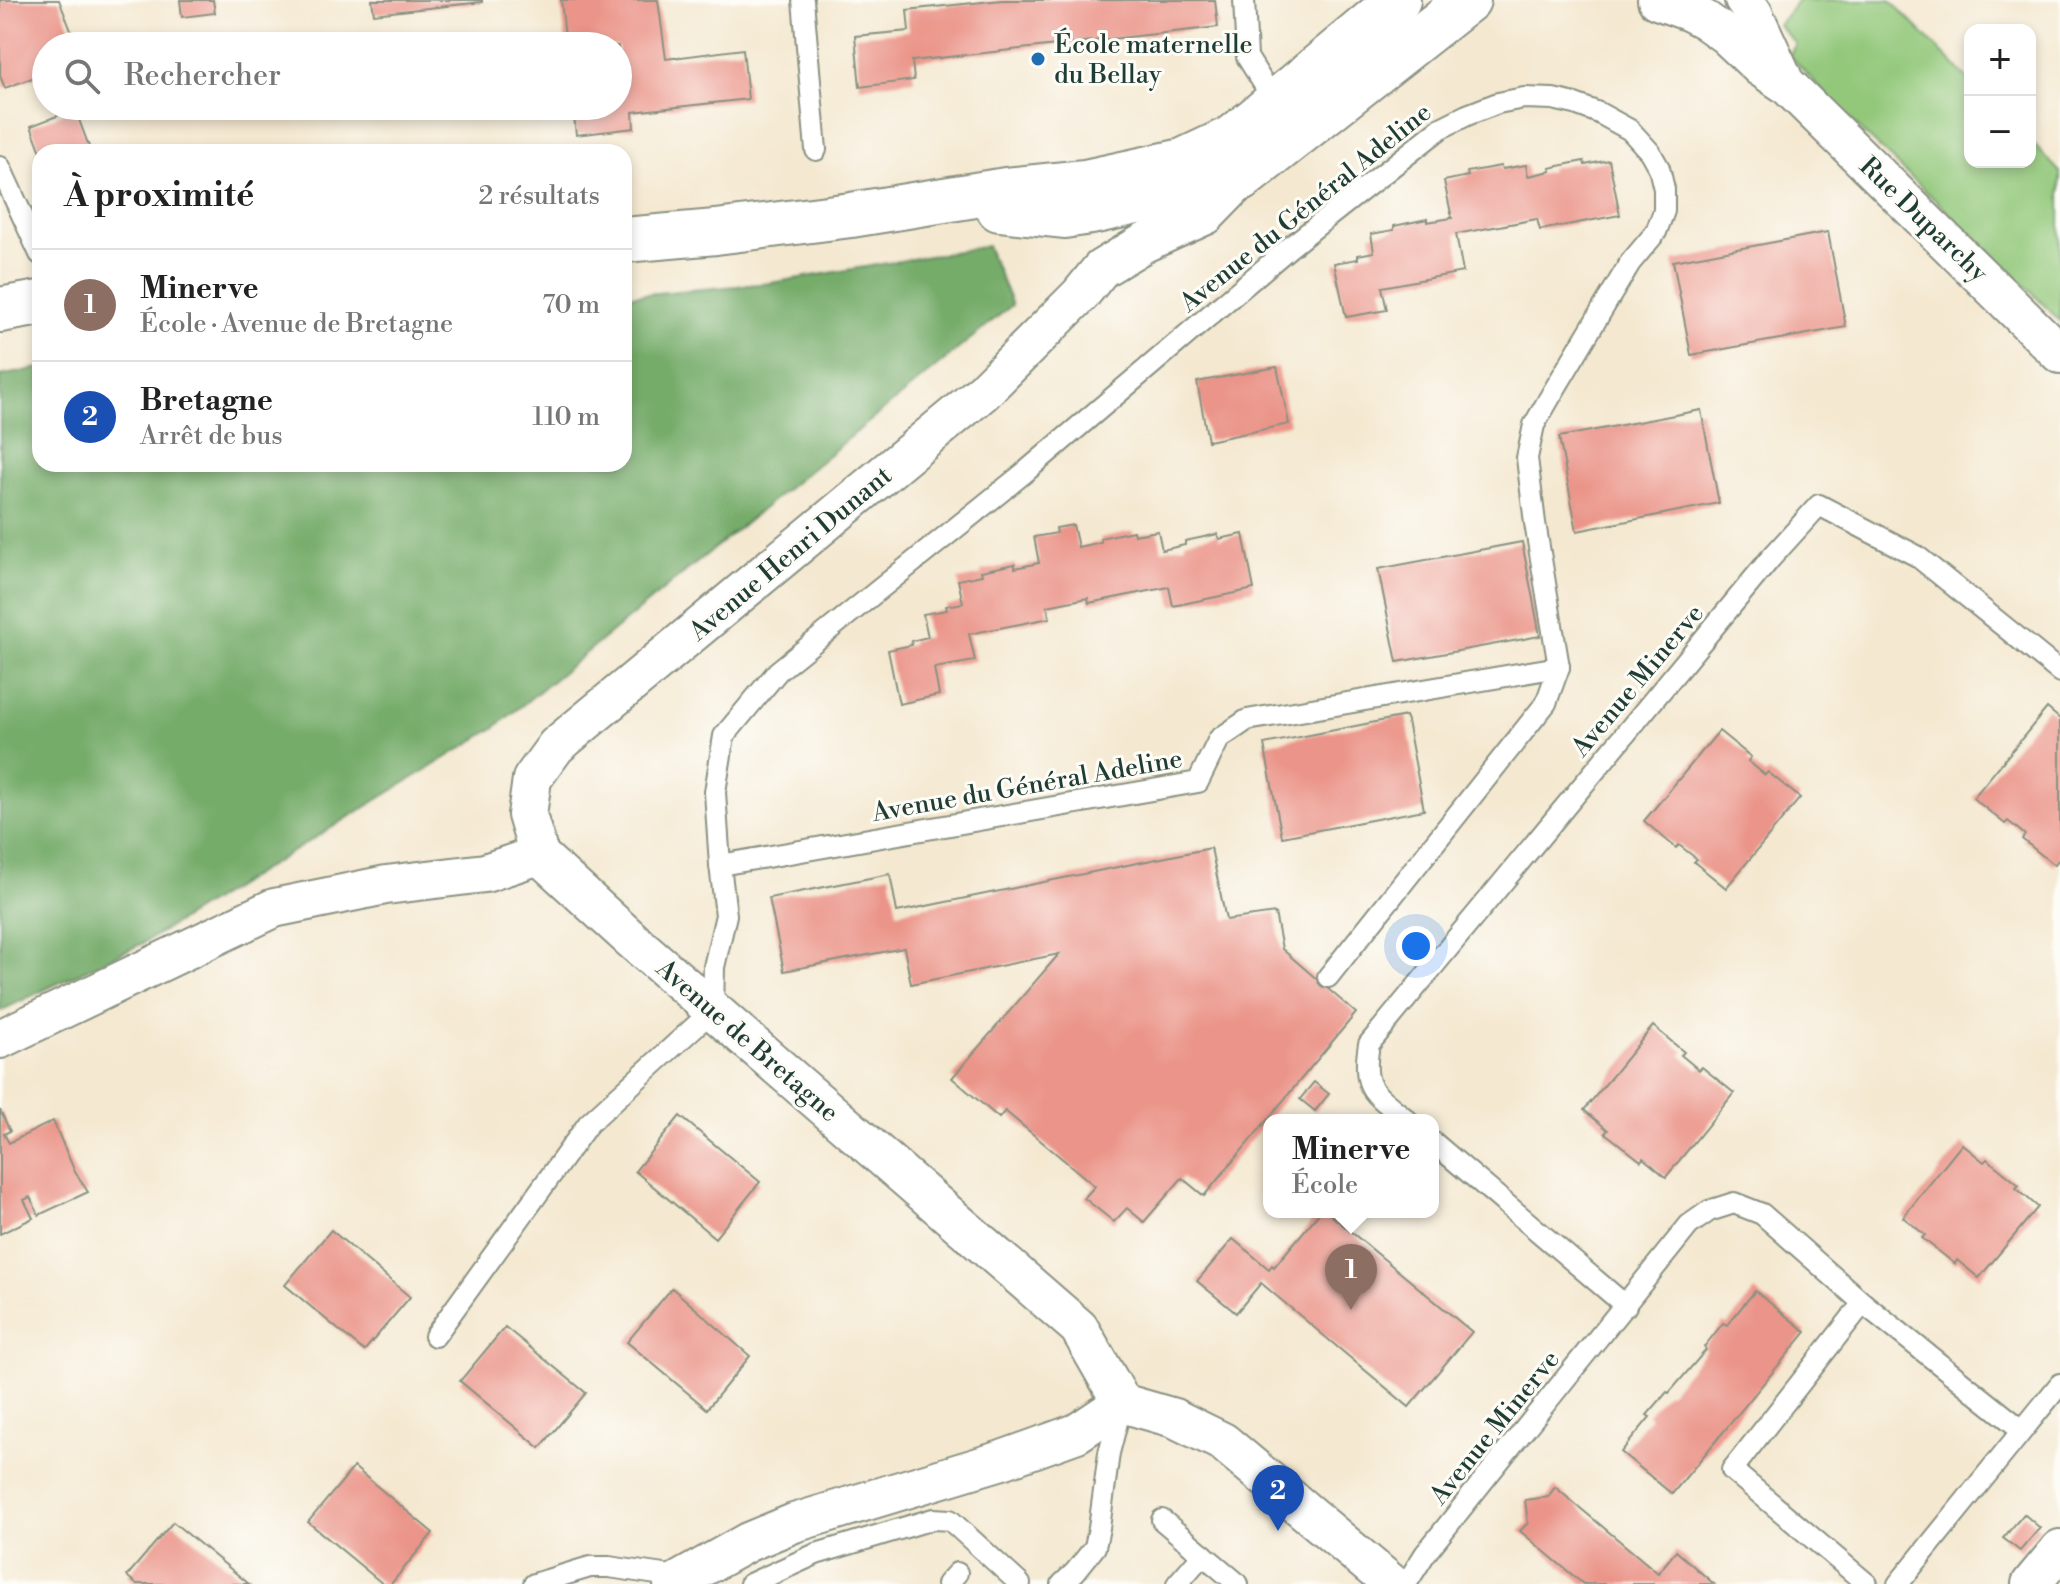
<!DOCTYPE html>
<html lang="fr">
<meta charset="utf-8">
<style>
body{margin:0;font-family:"Libre Bodoni",serif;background:#f2f2f2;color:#222}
.controls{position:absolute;right:24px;top:24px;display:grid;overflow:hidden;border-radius:16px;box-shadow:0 4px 12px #0003}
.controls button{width:72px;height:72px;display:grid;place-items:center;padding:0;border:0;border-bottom:2px solid #e0e0e0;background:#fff;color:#222;font:40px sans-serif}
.you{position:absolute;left:1416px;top:946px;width:28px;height:28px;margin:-20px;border:6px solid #fff;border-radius:50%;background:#1a73e8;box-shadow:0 0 0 12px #1a73e833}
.badge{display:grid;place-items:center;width:52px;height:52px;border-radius:50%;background:#111827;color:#fff;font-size:26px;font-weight:700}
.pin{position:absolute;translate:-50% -66px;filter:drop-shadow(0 2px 4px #0008)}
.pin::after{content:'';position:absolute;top:42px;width:28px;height:24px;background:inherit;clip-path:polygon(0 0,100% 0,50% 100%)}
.popup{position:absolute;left:1263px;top:1114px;width:176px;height:104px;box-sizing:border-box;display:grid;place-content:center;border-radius:16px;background:#fff;filter:drop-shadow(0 2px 6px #0005);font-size:26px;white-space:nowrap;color:#767676}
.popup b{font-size:30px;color:#222}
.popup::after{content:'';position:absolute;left:50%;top:100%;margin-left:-16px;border:16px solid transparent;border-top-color:#fff}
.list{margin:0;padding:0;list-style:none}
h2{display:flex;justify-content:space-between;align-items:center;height:104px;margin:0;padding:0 32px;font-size:34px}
h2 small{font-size:26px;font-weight:400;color:#767676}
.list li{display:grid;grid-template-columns:52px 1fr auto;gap:24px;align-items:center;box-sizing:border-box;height:112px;padding:0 32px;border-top:2px solid #e0e0e0}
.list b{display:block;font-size:30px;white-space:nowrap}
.list p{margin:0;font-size:26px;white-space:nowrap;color:#767676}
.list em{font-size:26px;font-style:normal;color:#767676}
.icon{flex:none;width:44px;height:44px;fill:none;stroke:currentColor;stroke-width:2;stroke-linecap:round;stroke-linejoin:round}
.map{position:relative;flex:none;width:2060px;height:1584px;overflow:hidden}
.search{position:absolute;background:#fff;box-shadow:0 4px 12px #0003;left:32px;top:32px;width:600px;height:88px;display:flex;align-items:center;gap:20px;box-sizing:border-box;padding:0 28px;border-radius:44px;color:#767676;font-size:30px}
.panel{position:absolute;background:#fff;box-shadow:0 4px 12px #0003;left:32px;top:144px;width:600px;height:328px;border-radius:24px}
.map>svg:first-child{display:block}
.green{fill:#93c87a;stroke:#598257;stroke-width:2}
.forest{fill:#76ac6a;stroke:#4a744f;stroke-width:2}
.building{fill:#eb9489}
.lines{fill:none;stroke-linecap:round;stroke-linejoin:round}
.lane-casing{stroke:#8a9282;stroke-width:24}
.street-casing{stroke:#8a9282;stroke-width:42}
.secondary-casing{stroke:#8a9282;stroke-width:48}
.lane{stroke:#fff;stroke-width:20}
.street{stroke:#fff;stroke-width:38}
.secondary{stroke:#fff;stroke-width:44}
.poi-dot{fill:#1f6fb2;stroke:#fdfcf7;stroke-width:3}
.labels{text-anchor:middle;stroke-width:6;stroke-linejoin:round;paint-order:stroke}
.poi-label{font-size:26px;fill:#1f3d34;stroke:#fdfcf7;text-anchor:start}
.street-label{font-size:26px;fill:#1f3d34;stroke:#fdfcf7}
</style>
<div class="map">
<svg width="2060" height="1584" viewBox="0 0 2060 1584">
<rect width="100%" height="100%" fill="#fdfcf7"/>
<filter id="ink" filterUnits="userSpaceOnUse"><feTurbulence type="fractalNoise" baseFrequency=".0125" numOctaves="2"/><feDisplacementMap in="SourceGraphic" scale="16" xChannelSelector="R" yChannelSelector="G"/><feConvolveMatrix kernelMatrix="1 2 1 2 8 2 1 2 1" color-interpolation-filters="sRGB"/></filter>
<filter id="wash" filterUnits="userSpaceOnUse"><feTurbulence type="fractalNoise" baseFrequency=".006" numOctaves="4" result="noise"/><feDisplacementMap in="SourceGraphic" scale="32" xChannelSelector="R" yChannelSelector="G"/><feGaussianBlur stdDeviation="1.8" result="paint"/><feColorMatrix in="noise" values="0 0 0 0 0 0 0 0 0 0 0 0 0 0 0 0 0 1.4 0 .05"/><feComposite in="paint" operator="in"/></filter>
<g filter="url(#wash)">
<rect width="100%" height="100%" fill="#f4e8d0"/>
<path class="green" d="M 1798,0 L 1890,0 L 1970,81 L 1970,162 L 2030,162 L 2030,141 L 2060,172 L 2060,321 L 2004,265 L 1846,116 L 1789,55 L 1796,44 L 1778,25 Z"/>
<path class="forest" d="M 987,246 L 1012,305 L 493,729 L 143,943 L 0,1011 L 0,376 L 40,368 L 40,464 L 624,464 L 624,296 L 771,283 Z"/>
<g id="blocks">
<g class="building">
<path d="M 0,0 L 59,0 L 77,46 L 46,46 L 46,73 L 5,88 L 0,76 Z"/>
<path d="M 180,0 L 213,0 L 215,13 L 182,17 Z"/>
<path d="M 372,0 L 482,0 L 482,2 L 374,14 Z"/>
<path d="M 561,0 L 658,0 L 666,59 L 743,49 L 748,99 L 633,112 L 634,128 L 576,135 L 573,106 L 618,106 L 618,46 L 566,46 Z"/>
<path d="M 1002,0 L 1215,0 L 1218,27 L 912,61 L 914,80 L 860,87 L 855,36 L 909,31 L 907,10 Z"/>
<path d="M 75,109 L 91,152 L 41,152 L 31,126 Z"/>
<path d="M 1609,160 L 1620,215 L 1540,230 L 1537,219 L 1456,234 L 1463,272 L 1382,287 L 1387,310 L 1346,317 L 1334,263 L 1358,259 L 1358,255 L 1374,252 L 1371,234 L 1394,230 L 1394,226 L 1427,219 L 1427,222 L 1452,218 L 1444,181 L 1468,176 L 1467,172 L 1501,166 L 1502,169 L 1526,165 L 1528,176 L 1551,171 L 1550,168 L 1568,164 L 1584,161 L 1585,165 Z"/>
<path d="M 1828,232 L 1846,327 L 1691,355 L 1673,261 Z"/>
<path d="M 1277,367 L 1289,424 L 1208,441 L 1197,382 Z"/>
<path d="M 1701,410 L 1719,503 L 1577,531 L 1559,437 Z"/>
<path d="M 1073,525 L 1078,547 L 1101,542 L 1100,538 L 1133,531 L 1134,535 L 1158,531 L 1162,550 L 1185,545 L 1185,541 L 1218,534 L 1219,539 L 1243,534 L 1254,589 L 1173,606 L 1169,587 L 1089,603 L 1088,598 L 1047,606 L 1050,618 L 969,634 L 975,661 L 934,668 L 939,695 L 899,704 L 888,650 L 912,645 L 911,641 L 928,637 L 923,614 L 947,610 L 946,606 L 963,603 L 958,580 L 982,575 L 981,571 L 1015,564 L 1015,568 L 1039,563 L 1034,537 L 1057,533 L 1056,528 Z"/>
<path d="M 1522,542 L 1540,636 L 1397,662 L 1378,569 Z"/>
<path d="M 2047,708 L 2060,719 L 2060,858 L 2054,865 L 2022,839 L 2025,835 L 2008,821 L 2005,824 L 1973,798 Z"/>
<path d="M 1406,716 L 1424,810 L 1282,837 L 1264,744 Z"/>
<path d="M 1719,731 L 1751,757 L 1748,761 L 1765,775 L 1768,772 L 1800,798 L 1726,888 L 1694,862 L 1697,859 L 1679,845 L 1676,848 L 1644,821 Z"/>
<path d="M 1211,848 L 1226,920 L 1275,913 L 1282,949 L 1356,1013 L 1204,1196 L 1182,1178 L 1144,1222 L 1127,1208 L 1114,1222 L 1084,1198 L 1095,1186 L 1005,1111 L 999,1118 L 952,1078 L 1059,954 L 911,984 L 904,948 L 784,971 L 769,898 L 890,874 L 897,912 Z"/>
<path d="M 1653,1026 L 1684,1052 L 1681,1055 L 1699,1070 L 1702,1067 L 1734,1093 L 1666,1177 L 1643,1158 L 1641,1161 L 1605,1133 L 1608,1130 L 1584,1110 Z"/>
<path d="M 1314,1082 L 1329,1094 L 1315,1111 L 1300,1099 Z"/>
<path d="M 0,1110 L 10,1131 L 4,1134 L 9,1143 L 53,1121 L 75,1172 L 88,1192 L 39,1215 L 30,1197 L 24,1200 L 33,1218 L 0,1234 Z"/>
<path d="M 680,1116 L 760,1182 L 715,1238 L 635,1171 Z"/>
<path d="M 1962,1144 L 1984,1162 L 1987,1159 L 2019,1185 L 2016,1188 L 2038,1207 L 1979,1278 L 1957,1260 L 1955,1264 L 1922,1238 L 1925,1235 L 1903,1217 Z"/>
<path d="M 1320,1212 L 1327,1212 L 1472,1332 L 1409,1407 L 1261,1283 L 1236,1313 L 1197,1281 L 1233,1239 L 1269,1269 L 1272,1265 L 1274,1267 Z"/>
<path d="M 331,1230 L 410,1297 L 364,1351 L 285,1285 Z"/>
<path d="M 672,1288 L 750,1356 L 707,1409 L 627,1342 Z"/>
<path d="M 1755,1291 L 1806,1332 L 1672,1494 L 1621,1452 L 1650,1417 L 1647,1415 L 1667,1392 L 1669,1393 L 1706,1350 L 1704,1347 L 1723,1323 L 1727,1325 Z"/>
<path d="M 505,1327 L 586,1393 L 540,1448 L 460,1381 Z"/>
<path d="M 354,1467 L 433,1533 L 391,1584 L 383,1584 L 308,1522 Z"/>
<path d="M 1555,1487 L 1658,1573 L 1676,1551 L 1714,1584 L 1583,1584 L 1520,1531 L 1528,1523 L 1525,1500 L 1548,1497 Z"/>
<path d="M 2024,1514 L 2040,1528 L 2020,1551 L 2003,1538 Z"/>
<path d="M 173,1522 L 249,1584 L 136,1584 L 127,1576 Z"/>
</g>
</g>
</g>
<g filter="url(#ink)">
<use href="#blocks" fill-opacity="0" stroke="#8a9282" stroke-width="2"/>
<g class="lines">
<defs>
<g id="lane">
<path d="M 803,0 L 816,150"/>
<path d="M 1244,0 L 1247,57 L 1275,102"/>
<path d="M 0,167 L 40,254"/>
<path d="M 720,865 L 1198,782 L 1219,739 L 1247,720 L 1559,667"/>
<path d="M 1407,1120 C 1374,1092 1361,1091 1369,1044 L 1770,559 L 1819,505 L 1917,556 L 2060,672"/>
<path d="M 1433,1142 L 1626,1306"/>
<path d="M 1863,1303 L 1732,1470 L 1867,1584"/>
<path d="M 435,1336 L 588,1124 L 713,1010 L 714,967 L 726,915 L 720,865 L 715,792 L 724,736 L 778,671 L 1024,473 L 1290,247 L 1441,128 L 1467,115 L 1498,103 L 1524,98 L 1553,99 L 1575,104 L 1599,113 L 1630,130 L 1650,152 L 1659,168 L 1664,189 L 1664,211 L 1656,232 L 1630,263 L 1553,392 L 1534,425 L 1527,458 L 1535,523 L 1559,667 L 1546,703 L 1328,977"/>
<path d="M 1162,1520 L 1238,1584"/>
<path d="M 534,1584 L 590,1567 L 609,1567 L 684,1578"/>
<path d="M 750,1584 L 816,1554 L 933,1519 L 950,1520 L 1020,1584"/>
<path d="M 947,1584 L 957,1573"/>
<path d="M 1062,1584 L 1075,1572 L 1095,1547 L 1099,1528 L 1109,1453 L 1122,1403"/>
<path d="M 1177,1584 L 1203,1554"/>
<path d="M 1406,1584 L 1425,1554 L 1487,1476 L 1689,1225 L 1709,1211 L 1734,1203 L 1762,1214 L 1863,1303 L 2022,1430"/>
<path d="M 1898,1584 L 2060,1384"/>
</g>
<g id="street">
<path d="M 1657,0 L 1690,12 L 1705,20 L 1726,35 L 1760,67 L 1787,85 L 2060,354"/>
<path d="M 1744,0 L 1753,13 L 1782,76"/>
<path d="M 539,855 L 632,940 L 1079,1328 L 1122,1403 L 1174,1418 L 1223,1442 L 1392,1584"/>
<path d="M 539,855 L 527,815 L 532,779 L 556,746 L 983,392 L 1080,295 L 1101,269 L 1144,243 L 1206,215 L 1241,179"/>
<path d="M 0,1039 L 274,908 L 386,885 L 485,873 L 539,855"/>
<path d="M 673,1584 L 748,1542 L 794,1523 L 1002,1460 L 1077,1433 L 1122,1403"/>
<path d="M 2031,1584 L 2060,1549"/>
</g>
<g id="secondary">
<path d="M 999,209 L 1064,216 L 1091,212 L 1241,179 L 1468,0"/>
<path d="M 624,240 L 716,232 L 851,215 L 1006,190 L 1085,182 L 1183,161 L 1234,137 L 1398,0"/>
<path d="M 0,310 L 40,303"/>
</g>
</defs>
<use href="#lane" class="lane-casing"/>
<use href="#street" class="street-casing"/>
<use href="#secondary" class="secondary-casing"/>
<use href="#lane" class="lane"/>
<use href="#street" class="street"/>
<use href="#secondary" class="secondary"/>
</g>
</g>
<circle class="poi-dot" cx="1038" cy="59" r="8"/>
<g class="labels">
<g class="poi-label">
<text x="1054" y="53">École maternelle<tspan x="1054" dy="30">du Bellay</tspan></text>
</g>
<g class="street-label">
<text transform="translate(1305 207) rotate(-39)" y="9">Avenue du Général Adeline</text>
<text transform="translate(1924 219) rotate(44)" y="9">Rue Duparchy</text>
<text transform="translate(790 553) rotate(-40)" y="9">Avenue Henri Dunant</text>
<text transform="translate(1637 680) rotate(-50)" y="9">Avenue Minerve</text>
<text transform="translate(1027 785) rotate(-10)" y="9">Avenue du Général Adeline</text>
<text transform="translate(748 1040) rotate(41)" y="9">Avenue de Bretagne</text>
<text transform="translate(1494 1427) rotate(-51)" y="9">Avenue Minerve</text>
</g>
</g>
</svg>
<div class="controls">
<button>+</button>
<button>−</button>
</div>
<div class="you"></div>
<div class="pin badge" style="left:1351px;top:1310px;background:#8d6e63">1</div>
<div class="popup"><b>Minerve</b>École</div>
<div class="pin badge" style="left:1278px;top:1531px;background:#1a4fb4">2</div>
<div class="search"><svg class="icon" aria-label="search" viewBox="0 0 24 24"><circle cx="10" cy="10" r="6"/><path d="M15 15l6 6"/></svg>Rechercher</div>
<section class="panel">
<h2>À proximité<small>2 résultats</small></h2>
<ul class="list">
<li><span class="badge" style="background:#8d6e63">1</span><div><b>Minerve</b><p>École · Avenue de Bretagne</p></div><em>70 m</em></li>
<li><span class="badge" style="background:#1a4fb4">2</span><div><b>Bretagne</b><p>Arrêt de bus</p></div><em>110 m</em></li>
</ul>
</section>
</div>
